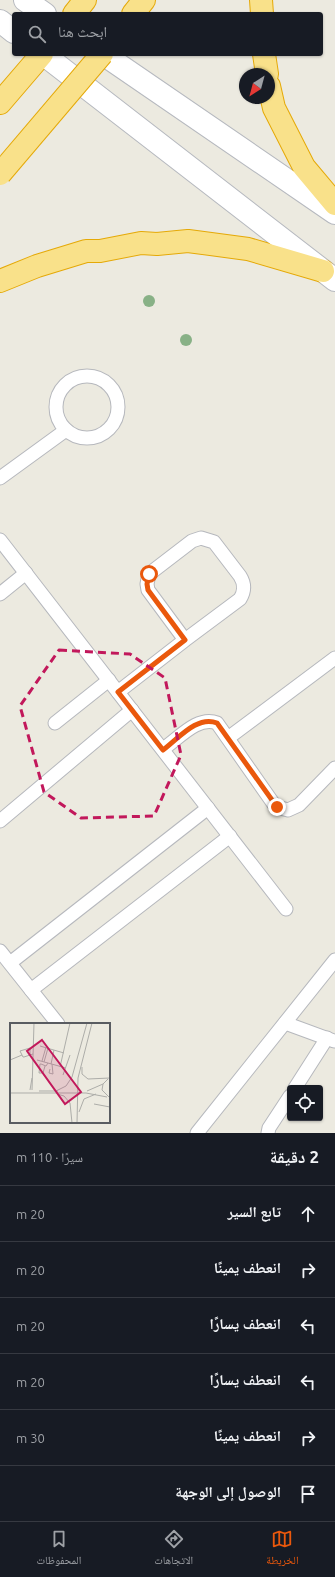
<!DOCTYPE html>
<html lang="ar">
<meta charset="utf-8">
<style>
body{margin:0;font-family:Ubuntu,"Noto Naskh Arabic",sans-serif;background:#20242c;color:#f1f3f6;direction:rtl}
.controls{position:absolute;right:12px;bottom:12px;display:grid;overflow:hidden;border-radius:4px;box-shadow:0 1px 3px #0004}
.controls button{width:36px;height:36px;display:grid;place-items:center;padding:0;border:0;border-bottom:1px solid #363941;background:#171b24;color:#f1f3f6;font:20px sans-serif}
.compass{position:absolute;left:239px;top:68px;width:36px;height:36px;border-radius:50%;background:#171b24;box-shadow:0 1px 3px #0004;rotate:216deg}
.stop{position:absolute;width:12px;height:12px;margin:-9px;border:3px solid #ea580c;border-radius:50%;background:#fff}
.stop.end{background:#ea580c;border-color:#fff;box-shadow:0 1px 4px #0008}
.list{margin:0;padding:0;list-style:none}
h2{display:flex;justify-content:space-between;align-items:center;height:52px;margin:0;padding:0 16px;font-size:17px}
h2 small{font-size:13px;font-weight:400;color:#9ea1a6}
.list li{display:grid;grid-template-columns:26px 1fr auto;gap:12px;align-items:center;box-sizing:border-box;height:56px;padding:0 16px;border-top:1px solid #363941}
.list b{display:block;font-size:15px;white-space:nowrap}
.list em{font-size:13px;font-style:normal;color:#9ea1a6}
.icon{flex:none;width:22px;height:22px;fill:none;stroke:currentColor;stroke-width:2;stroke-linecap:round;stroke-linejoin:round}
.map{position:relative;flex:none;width:335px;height:1133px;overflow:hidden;direction:ltr}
.search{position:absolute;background:#171b24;box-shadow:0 1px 3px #0004;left:12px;right:12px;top:12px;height:44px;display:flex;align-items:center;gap:10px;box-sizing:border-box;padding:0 14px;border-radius:4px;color:#9ea1a6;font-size:15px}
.sheet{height:388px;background:#171b24}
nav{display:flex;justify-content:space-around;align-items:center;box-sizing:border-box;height:56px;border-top:1px solid #363941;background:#171b24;font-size:11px;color:#9ea1a6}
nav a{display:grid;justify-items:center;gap:2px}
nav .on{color:#ea580c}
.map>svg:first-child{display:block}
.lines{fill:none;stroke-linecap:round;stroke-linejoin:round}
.lane-casing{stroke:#b6b8bd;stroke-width:15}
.secondary-casing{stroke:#b6b9bf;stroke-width:24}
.highway-casing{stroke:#e5a907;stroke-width:24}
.lane{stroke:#fff;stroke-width:13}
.secondary{stroke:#fff;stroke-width:22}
.highway{stroke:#f9e18a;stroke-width:22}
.highway-bridge-casing{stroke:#e5a907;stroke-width:24;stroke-linecap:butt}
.highway-bridge{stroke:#f9e18a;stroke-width:22}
.tree{fill:#88b186}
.route{stroke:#ea580c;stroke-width:5}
.marked{fill:none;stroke:#c2185b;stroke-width:3;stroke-dasharray:8 5;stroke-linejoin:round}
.inset-road{fill:none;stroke:#adada9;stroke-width:1}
.view{fill:#c2185b;fill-opacity:0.15;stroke:#c2185b;stroke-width:2}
.inset-edge{fill:none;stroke:#595c61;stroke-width:2}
</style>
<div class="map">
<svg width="335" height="1133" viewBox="0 0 335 1133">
<rect width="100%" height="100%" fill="#eceae0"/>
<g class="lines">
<defs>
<g id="lane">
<circle cx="87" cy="407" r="31"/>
<path d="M 0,478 L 66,430"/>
<path d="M 0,540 L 286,909"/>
<path d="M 0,594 L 26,573"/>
<path d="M 118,692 L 185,640 L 148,590 L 147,584 L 149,574 L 192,541 L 201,538 L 214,542 L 240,576 C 245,584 245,591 240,599 L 185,640"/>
<path d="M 55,723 L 109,680"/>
<path d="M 228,738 L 335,658"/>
<path d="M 163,749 C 178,739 198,715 217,723 L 273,803 L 277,807 L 288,810 L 299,805 L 335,768"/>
<path d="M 0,821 L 132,710"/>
<path d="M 0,951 L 58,1024"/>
<path d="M 10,963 L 208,808"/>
<path d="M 31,990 L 230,836"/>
<path d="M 285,1023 L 334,1041"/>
<path d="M 295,1088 L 327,1038"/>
<path d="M 197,1133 L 335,960"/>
<path d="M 268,1133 L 269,1128 L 290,1096"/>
</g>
<g id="secondary">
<path d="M 25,0 L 45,14"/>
<path d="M 0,21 L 14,32"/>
<path d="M 43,54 L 335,280"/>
<path d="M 103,54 L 335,213"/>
</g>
<g id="highway">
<path d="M 261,0 L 262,14"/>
<path d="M 74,14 L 85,0"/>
<path d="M 133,14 L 144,0"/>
<path d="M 264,54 L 267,74"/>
<path d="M 269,86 L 274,108 L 304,167 L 335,204"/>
<path d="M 0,103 L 42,54"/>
<path d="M 0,281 L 37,266 L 86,251 L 100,251 L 141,243 L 157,244 L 188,241 L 248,249 L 323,271"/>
</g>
</defs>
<use href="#lane" class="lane-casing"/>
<use href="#secondary" class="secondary-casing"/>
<use href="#highway" class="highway-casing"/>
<use href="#lane" class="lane"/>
<use href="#secondary" class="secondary"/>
<use href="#highway" class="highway"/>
<defs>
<path id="highway-bridge" d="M 0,174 L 102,54"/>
</defs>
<use href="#highway-bridge" class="highway-bridge-casing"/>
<use href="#highway-bridge" class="highway-bridge"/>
</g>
<g class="tree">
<circle cx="149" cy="301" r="6"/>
<circle cx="186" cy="340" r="6"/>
</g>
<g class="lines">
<path class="route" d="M 149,574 L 147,584 L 148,590 L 185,640 L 118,692 L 163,750 C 178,739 197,715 217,723 L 277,807"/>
</g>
<path class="marked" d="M 59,650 L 130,654 L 165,678 L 181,755 L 154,816 L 81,818 L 44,792 L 20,706 Z"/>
<g transform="translate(10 1023)">
<rect width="100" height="100" fill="#eceae0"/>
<path class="inset-road" d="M 30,23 L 54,30M 20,32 L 20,25 L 10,28 L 13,34 L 14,34 L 23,31M 0,37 L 12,32M 27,37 L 56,45M 32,38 L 36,24M 34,39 L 38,25M 41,41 L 44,27M 35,43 L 33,50 L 29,50 L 30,41 L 31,41 L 36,43 L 38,40M 50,44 L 60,0M 72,44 L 72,51 L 78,56 L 100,55M 40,46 L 39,50 L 43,51 L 42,41M 53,52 L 60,32M 98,56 L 93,61 L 92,67 L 100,75M 20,67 L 22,55M 22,67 L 24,0M 29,68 L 48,68M 46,68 L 56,63 L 62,54 L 77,0M 77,68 L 93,61M 0,70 L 76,70 L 97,74M 47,71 L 54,73 L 60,80 L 62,100M 84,81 L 100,84M 69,89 L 74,76 L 86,71M 67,100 L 68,55 L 82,0"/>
<path class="view" d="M 32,17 L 71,69 L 55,81 L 17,28 Z"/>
<rect width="100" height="100" class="inset-edge"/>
</g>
</svg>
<div class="controls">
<button><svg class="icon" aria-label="locate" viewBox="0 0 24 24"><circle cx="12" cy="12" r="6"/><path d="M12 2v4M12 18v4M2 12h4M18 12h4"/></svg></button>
</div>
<svg class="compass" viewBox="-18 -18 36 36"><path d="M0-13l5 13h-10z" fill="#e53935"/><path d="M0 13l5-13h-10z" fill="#9ea1a6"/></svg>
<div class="stop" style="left:149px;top:574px"></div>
<div class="stop end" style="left:277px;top:807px"></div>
<div class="search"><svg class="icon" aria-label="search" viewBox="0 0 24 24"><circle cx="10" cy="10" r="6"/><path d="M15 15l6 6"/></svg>ابحث هنا</div>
</div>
<section class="sheet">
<h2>2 دقيقة<small>سيرًا · 110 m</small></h2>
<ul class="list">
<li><svg class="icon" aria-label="ahead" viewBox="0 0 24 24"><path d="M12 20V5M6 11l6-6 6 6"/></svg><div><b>تابع السير</b></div><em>20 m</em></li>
<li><svg class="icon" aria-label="right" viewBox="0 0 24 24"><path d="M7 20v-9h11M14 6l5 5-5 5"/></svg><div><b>انعطف يمينًا</b></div><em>20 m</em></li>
<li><svg class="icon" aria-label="left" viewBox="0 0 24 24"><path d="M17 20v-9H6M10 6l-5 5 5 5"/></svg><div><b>انعطف يسارًا</b></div><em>20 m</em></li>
<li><svg class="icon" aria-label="left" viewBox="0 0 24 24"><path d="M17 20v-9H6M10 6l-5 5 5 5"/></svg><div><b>انعطف يسارًا</b></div><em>20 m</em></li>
<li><svg class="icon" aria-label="right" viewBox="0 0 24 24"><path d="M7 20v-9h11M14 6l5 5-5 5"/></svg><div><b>انعطف يمينًا</b></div><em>30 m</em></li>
<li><svg class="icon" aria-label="arrive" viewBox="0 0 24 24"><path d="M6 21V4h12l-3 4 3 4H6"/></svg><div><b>الوصول إلى الوجهة</b></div></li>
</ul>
</section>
<nav>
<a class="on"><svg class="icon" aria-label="map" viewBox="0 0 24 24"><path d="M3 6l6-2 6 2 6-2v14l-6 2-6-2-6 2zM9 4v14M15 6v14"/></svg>الخريطة</a>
<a><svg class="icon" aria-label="directions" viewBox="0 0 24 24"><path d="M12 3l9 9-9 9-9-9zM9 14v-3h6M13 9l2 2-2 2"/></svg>الاتجاهات</a>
<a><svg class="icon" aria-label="saved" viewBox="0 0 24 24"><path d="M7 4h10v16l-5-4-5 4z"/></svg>المحفوظات</a>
</nav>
